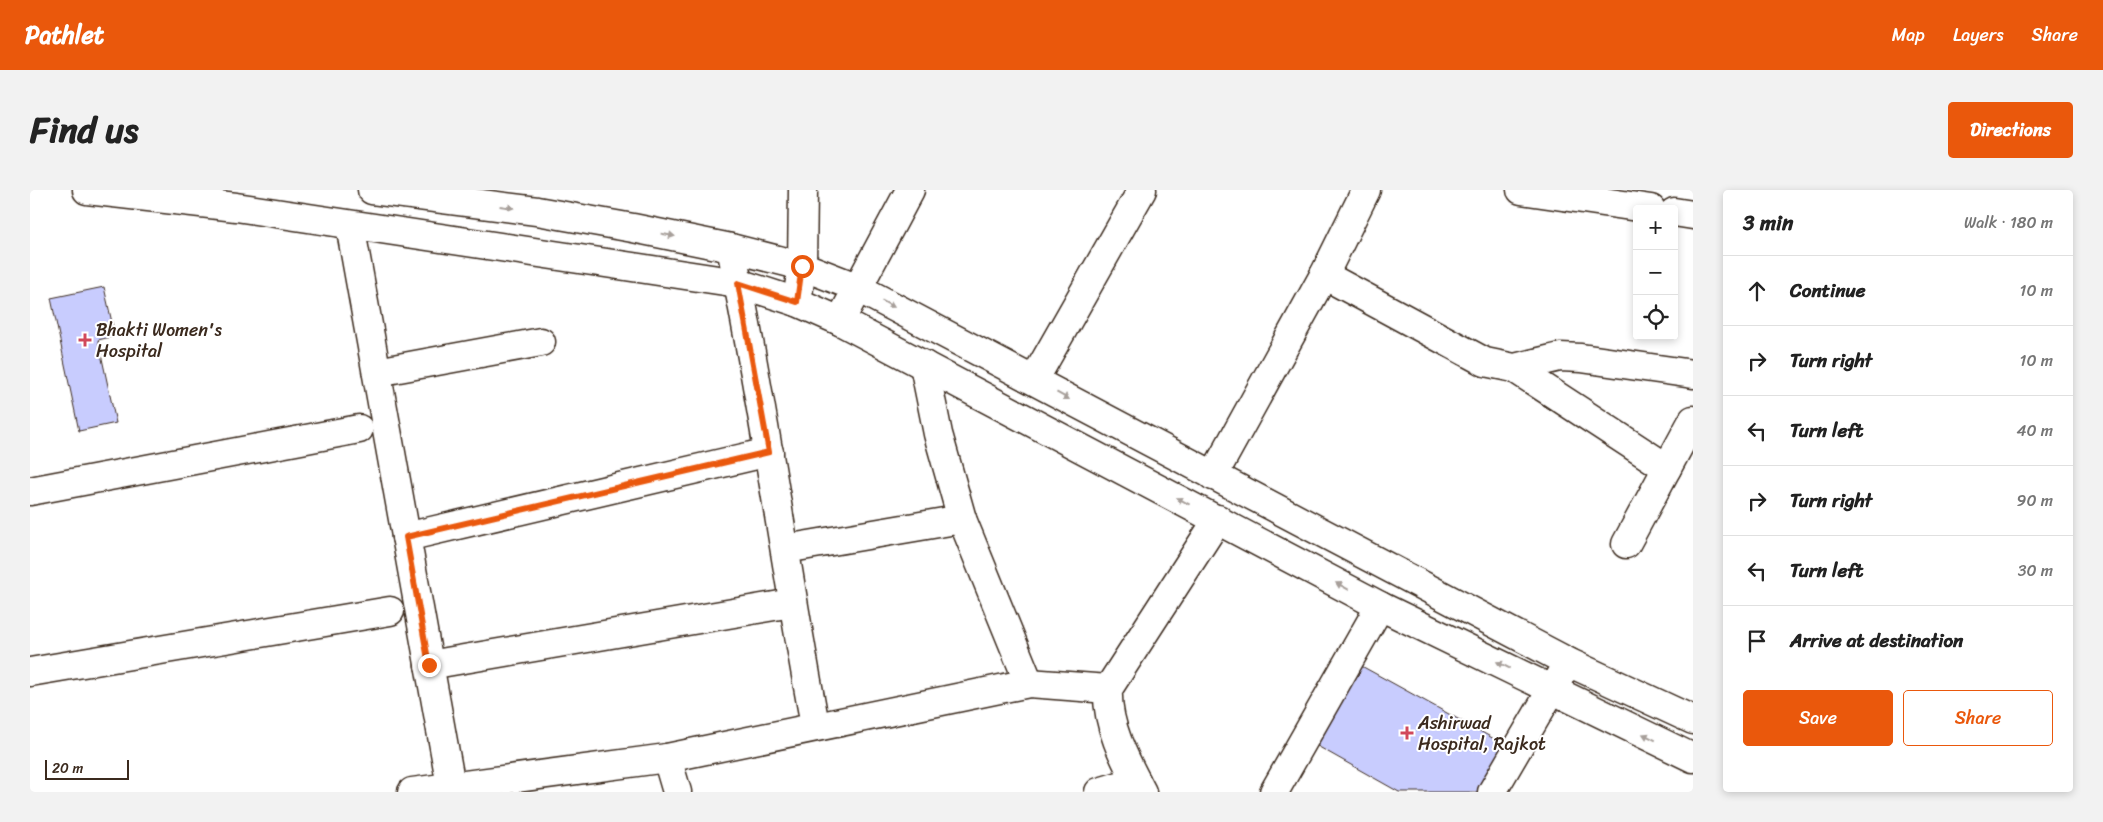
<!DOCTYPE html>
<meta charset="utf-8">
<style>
body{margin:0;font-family:Sriracha,sans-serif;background:#f2f2f2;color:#222}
.controls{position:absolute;right:15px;top:15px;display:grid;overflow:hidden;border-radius:5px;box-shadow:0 2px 8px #0003}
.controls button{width:45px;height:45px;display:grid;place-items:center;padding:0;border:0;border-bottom:1px solid #e0e0e0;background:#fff;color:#222;font:25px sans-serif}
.scale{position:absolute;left:15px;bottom:12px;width:84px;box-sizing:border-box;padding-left:5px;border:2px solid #3b2a1e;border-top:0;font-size:14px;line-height:18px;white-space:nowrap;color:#3b2a1e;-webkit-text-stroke:4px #fff;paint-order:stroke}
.stop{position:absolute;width:15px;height:15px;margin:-11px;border:4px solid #ea580c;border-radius:50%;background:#fff}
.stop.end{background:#ea580c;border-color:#fff;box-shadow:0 1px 5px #0008}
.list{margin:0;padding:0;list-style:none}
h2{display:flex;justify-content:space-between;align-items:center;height:65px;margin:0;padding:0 20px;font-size:21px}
h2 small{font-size:16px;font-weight:400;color:#767676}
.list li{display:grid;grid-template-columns:32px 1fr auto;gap:15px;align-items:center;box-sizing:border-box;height:70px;padding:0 20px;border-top:1px solid #e0e0e0}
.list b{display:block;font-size:19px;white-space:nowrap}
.list em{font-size:16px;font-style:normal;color:#767676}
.actions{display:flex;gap:10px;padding:15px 20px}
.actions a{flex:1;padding:11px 0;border:1px solid #ea580c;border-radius:5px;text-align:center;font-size:18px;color:#ea580c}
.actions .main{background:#ea580c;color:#fff}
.icon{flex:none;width:28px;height:28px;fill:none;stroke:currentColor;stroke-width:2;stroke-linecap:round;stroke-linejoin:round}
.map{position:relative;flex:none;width:1663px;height:602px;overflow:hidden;border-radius:5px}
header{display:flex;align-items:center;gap:30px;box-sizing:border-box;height:70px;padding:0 25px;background:#ea580c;color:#fff}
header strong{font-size:24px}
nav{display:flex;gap:28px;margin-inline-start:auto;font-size:18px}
.intro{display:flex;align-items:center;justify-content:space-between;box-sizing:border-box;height:120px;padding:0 30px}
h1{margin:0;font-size:35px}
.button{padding:12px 22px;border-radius:5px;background:#ea580c;color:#fff;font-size:18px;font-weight:700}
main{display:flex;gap:30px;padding:0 30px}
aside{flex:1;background:#fff;border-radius:5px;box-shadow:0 2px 8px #0003}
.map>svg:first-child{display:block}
.building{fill:#c8ccfe;stroke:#3b2a1e}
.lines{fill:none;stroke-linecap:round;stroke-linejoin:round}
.street-casing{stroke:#3b2a1e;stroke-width:31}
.secondary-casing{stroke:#3b2a1e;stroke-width:31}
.street{stroke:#fff;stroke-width:28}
.secondary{stroke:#fff;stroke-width:28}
.oneway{fill:#a79f9a}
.route{stroke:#ea580c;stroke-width:6}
.poi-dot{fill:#d1495b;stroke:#fff;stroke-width:2}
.labels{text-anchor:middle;stroke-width:4;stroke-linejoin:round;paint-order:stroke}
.poi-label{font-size:18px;fill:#3b2a1e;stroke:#fff;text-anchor:start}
</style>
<header>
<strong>Pathlet</strong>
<nav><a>Map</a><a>Layers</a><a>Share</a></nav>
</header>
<div class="intro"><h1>Find us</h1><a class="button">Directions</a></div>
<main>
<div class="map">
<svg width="1663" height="602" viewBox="0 0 1663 602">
<rect width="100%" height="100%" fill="#fff"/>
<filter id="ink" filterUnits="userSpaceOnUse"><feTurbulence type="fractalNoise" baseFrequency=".02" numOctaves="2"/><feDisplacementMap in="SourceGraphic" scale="10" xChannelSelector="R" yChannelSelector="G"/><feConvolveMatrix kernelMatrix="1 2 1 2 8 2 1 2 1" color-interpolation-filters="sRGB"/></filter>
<g filter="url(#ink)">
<g class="building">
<path d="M 74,97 L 85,146 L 68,150 L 86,233 L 49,241 L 21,108 Z"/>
<path d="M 1326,473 L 1477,556 L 1452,602 L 1369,602 L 1282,553 Z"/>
</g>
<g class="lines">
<defs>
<g id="street">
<path d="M 1491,0 L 1621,19"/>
<path d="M 1644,22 L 1663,25"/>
<path d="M 320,35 L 421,596"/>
<path d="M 701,58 C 734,216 755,376 785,535"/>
<path d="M 1294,85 L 1455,172 L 1484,178 L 1530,167 L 1551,168 L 1663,184"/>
<path d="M 767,112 L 772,76 L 773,0"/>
<path d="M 810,131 L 880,0"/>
<path d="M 894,175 L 908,244 L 932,329 L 999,493"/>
<path d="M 1484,178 L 1637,278"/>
<path d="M 347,182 L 511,152"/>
<path d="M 1004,190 L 1112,0"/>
<path d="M 1183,286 L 1294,85 L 1336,0"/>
<path d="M 0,301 L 329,239"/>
<path d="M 376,347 L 739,262"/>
<path d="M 1596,354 L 1663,230"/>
<path d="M 755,359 L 932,329"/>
<path d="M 399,475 L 762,413"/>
<path d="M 0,482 L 360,421"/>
<path d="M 637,568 L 647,602"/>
<path d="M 382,602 L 637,568 L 999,493 L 1078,499"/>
<path d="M 1069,602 L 1106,591"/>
<path d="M 1112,602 C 1095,570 1076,535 1078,499 L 1188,329"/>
<path d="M 1244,602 L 1350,416"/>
<path d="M 1462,602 L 1538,472"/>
</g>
<g id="secondary">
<path d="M 57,0 L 206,17 L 708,93 L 767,112 L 810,131 L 1350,416 L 1663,568"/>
<path d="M 342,0 L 507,21 L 603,38 L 701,58 L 772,76 L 826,97 L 1538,472 L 1663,530"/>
</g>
</defs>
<use href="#street" class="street-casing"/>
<use href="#secondary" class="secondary-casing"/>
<use href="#street" class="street"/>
<use href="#secondary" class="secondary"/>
</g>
<defs><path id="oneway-solid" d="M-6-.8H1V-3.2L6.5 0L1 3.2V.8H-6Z" transform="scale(1.25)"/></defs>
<g class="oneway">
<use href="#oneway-solid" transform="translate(477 17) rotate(7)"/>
<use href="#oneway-solid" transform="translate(638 45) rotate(11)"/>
<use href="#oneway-solid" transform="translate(858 114) rotate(28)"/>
<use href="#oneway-solid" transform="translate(1033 206) rotate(29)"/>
<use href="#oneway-solid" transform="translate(1153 311) rotate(-152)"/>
<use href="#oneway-solid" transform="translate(1312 396) rotate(-152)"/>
<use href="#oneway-solid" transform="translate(1473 475) rotate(-153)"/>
<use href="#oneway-solid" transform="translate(1619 547) rotate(-154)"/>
</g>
</g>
<g class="lines" filter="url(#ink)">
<path class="route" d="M 399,475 L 376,347 L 739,262 L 708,93 L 767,112 L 772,76"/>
</g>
<g class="poi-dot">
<path d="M52.5 142.5h5v5h5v5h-5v5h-5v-5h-5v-5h5z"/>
<path d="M1374.5 535.5h5v5h5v5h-5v5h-5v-5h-5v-5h5z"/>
</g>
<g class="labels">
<g class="poi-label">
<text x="66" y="146">Bhakti Women's<tspan x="66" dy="21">Hospital</tspan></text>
<text x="1388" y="539">Ashirwad<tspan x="1388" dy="21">Hospital, Rajkot</tspan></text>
</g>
</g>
</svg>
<div class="controls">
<button>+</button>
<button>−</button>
<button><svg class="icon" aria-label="locate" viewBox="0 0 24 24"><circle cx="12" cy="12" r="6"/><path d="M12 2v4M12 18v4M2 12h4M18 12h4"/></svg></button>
</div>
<div class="scale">20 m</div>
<div class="stop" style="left:772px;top:76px"></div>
<div class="stop end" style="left:399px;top:475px"></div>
</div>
<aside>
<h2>3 min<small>Walk · 180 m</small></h2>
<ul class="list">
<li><svg class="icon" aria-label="ahead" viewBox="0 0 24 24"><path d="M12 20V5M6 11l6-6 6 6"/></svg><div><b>Continue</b></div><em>10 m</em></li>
<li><svg class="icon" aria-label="right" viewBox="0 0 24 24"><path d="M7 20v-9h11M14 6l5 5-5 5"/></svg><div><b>Turn right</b></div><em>10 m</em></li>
<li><svg class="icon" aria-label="left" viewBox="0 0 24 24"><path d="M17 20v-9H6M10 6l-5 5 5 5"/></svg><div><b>Turn left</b></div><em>40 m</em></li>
<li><svg class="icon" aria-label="right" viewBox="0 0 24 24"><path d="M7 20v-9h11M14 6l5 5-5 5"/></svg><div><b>Turn right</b></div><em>90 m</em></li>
<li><svg class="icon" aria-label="left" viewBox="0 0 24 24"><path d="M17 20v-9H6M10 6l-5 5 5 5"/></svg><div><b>Turn left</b></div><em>30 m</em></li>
<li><svg class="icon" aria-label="arrive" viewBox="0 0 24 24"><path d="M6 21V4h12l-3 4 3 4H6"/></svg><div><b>Arrive at destination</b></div></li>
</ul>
<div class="actions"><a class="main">Save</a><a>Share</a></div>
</aside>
</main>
